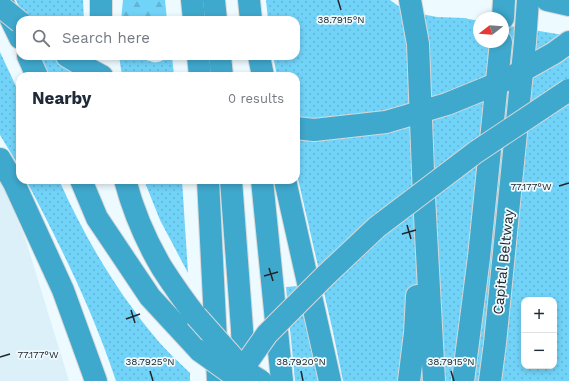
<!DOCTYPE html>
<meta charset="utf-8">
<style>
body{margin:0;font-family:"Work Sans",sans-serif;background:#f6f6f7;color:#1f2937}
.controls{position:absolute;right:12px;bottom:12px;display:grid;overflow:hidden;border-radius:8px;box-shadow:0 2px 6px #0003}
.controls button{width:36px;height:36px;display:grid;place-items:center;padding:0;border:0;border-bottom:1px solid #e0e1e3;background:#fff;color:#1f2937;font:20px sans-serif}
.compass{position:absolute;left:473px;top:12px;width:36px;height:36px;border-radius:50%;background:#fff;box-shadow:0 2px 6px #0003;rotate:253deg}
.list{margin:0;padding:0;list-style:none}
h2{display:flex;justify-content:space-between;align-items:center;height:52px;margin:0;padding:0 16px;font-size:17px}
h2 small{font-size:13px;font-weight:400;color:#747a83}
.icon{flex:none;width:22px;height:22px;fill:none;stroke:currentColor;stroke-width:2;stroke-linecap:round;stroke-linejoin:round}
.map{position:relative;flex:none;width:569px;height:381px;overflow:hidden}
.search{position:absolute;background:#fff;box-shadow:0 2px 6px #0003;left:16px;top:16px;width:284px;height:44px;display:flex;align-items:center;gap:10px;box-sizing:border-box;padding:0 14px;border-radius:12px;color:#747a83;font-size:15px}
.panel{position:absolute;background:#fff;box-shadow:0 2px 6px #0003;left:16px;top:72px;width:284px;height:112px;border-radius:12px}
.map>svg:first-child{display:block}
.built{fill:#dbf0f8}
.grass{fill:url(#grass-dots);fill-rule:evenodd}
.forest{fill:url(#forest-firs)}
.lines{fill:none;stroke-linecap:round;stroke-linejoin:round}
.motorway-casing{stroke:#d7d8d8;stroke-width:24}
.motorway{stroke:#3fa8cd;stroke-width:22}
.motorway-bridge-casing{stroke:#d7d8d8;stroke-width:24;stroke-linecap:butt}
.motorway-bridge{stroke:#3fa8cd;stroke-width:22}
.ticks{fill:none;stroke:#222628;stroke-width:1.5}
.labels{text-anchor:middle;stroke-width:3.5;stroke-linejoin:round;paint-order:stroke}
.street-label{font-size:14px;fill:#222628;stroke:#edfaff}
.ticks-label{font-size:10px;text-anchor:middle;fill:#222628;stroke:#edfaff;stroke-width:3.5;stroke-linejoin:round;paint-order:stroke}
</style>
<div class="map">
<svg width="569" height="381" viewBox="0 0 569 381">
<defs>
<pattern id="grass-dots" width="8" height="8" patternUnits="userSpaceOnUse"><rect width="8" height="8" fill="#71d3f8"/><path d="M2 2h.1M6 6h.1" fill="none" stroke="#62b5d5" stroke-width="1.8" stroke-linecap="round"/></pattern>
<pattern id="forest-firs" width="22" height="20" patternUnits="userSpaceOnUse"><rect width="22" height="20" fill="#71d3f8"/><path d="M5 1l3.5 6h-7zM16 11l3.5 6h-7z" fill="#62b5d5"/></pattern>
</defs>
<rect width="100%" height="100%" fill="#edfaff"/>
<path class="built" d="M 0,179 L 25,238 L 69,381 L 0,381 Z"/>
<g class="grass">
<path d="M 16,0 L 83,0 L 84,20 L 25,20 Z"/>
<path d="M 266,0 L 390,0 L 397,5 L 406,11 L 437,17 L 464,18 L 479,21 L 479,42 L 503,42 L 503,25 L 569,36 L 569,381 L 343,381 L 333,332 L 296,170 L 296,76 L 277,76 L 273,56 L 296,56 L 296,20 L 268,20 ZM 524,300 L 554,300 L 554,366 L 524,366 Z"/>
<path d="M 0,52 L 20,95 L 20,168 L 0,135 Z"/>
<path d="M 40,56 L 86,56 L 88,76 L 49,76 Z"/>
<path d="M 119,56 L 137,56 L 139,57 C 150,61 158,67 167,56 L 172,56 L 174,76 L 122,76 Z"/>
<path d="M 26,180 L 59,180 C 84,236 115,289 154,336 C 164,349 178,361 190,373 L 190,381 L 116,381 C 93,311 60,245 26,180 Z"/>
<path d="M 144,180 L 182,180 L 188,273 L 160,220 Z"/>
<path d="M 299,286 L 318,381 L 295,381 L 286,287 Z"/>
</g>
<path class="forest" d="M 123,0 L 165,0 L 167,20 L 121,20 Z"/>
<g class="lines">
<defs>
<g id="motorway">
<path d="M 101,0 L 101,20"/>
<path d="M 192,0 L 194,20"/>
<path d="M 214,0 L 216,20"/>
<path d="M 249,0 L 251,20"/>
<path d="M 410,0 L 418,44 L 424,197 L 434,381"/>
<path d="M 547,0 L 569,5"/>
<path d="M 4,5 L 20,38"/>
<path d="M 503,18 L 504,0"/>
<path d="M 28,56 L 37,76"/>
<path d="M 67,56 L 87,68 L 102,76"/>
<path d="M 198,56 L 200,76"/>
<path d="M 220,56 L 222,76"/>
<path d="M 259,56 L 263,76"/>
<path d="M 296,128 L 314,130 L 386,122 L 447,104 L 506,80 L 554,53 L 569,42"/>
<path d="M 0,159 L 14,183 L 63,290 L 96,381"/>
<path d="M 81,180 L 97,218 L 150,297 L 200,351"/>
<path d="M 125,180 C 133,210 146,241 162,268 C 173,285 184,301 196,316"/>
<path d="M 208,180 L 218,381"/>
<path d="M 231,180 L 242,329 L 244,378"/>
<path d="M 262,180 L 282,381"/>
<path d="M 285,180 L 330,381"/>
<path d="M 409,381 L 415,333 L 417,296"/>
<path d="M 463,381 L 479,257 L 501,42"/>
<path d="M 490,381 L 495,343 L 525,42 L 528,0"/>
</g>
</defs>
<use href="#motorway" class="motorway-casing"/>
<use href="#motorway" class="motorway"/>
<defs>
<g id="motorway-bridge">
<path d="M 0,6 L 20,22"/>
<path d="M 196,316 L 245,371 L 261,381"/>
<path d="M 200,351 L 242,381"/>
<path d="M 234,381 L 267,334 L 326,275 L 377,227 L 476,152 L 569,90"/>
</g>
</defs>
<use href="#motorway-bridge" class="motorway-bridge-casing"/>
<use href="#motorway-bridge" class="motorway-bridge"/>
</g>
<path class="ticks" d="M 338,0 L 341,10M 559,186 L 569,183M 407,225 L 411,239M 402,234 L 416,230M 269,268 L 273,281M 264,276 L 278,272M 131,310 L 135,323M 126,319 L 140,314M 0,357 L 10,354M 150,371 L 153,381M 301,371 L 303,381M 451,371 L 454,381"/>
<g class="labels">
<g class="street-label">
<text transform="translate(503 262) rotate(-84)" y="5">Capital Beltway</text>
</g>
</g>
<g class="ticks-label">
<text x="341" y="23">38.7915°N</text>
<text x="531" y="190">77.177°W</text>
<text x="38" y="358">77.177°W</text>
<text x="150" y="365">38.7925°N</text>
<text x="301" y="365">38.7920°N</text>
<text x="451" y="365">38.7915°N</text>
</g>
</svg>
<div class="controls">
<button>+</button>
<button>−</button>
</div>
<svg class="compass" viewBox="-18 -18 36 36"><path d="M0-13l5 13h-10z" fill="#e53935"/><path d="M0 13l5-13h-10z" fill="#747a83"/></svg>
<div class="search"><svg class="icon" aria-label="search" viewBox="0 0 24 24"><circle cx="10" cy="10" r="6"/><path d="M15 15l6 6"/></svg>Search here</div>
<section class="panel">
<h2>Nearby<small>0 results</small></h2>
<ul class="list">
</ul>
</section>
</div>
